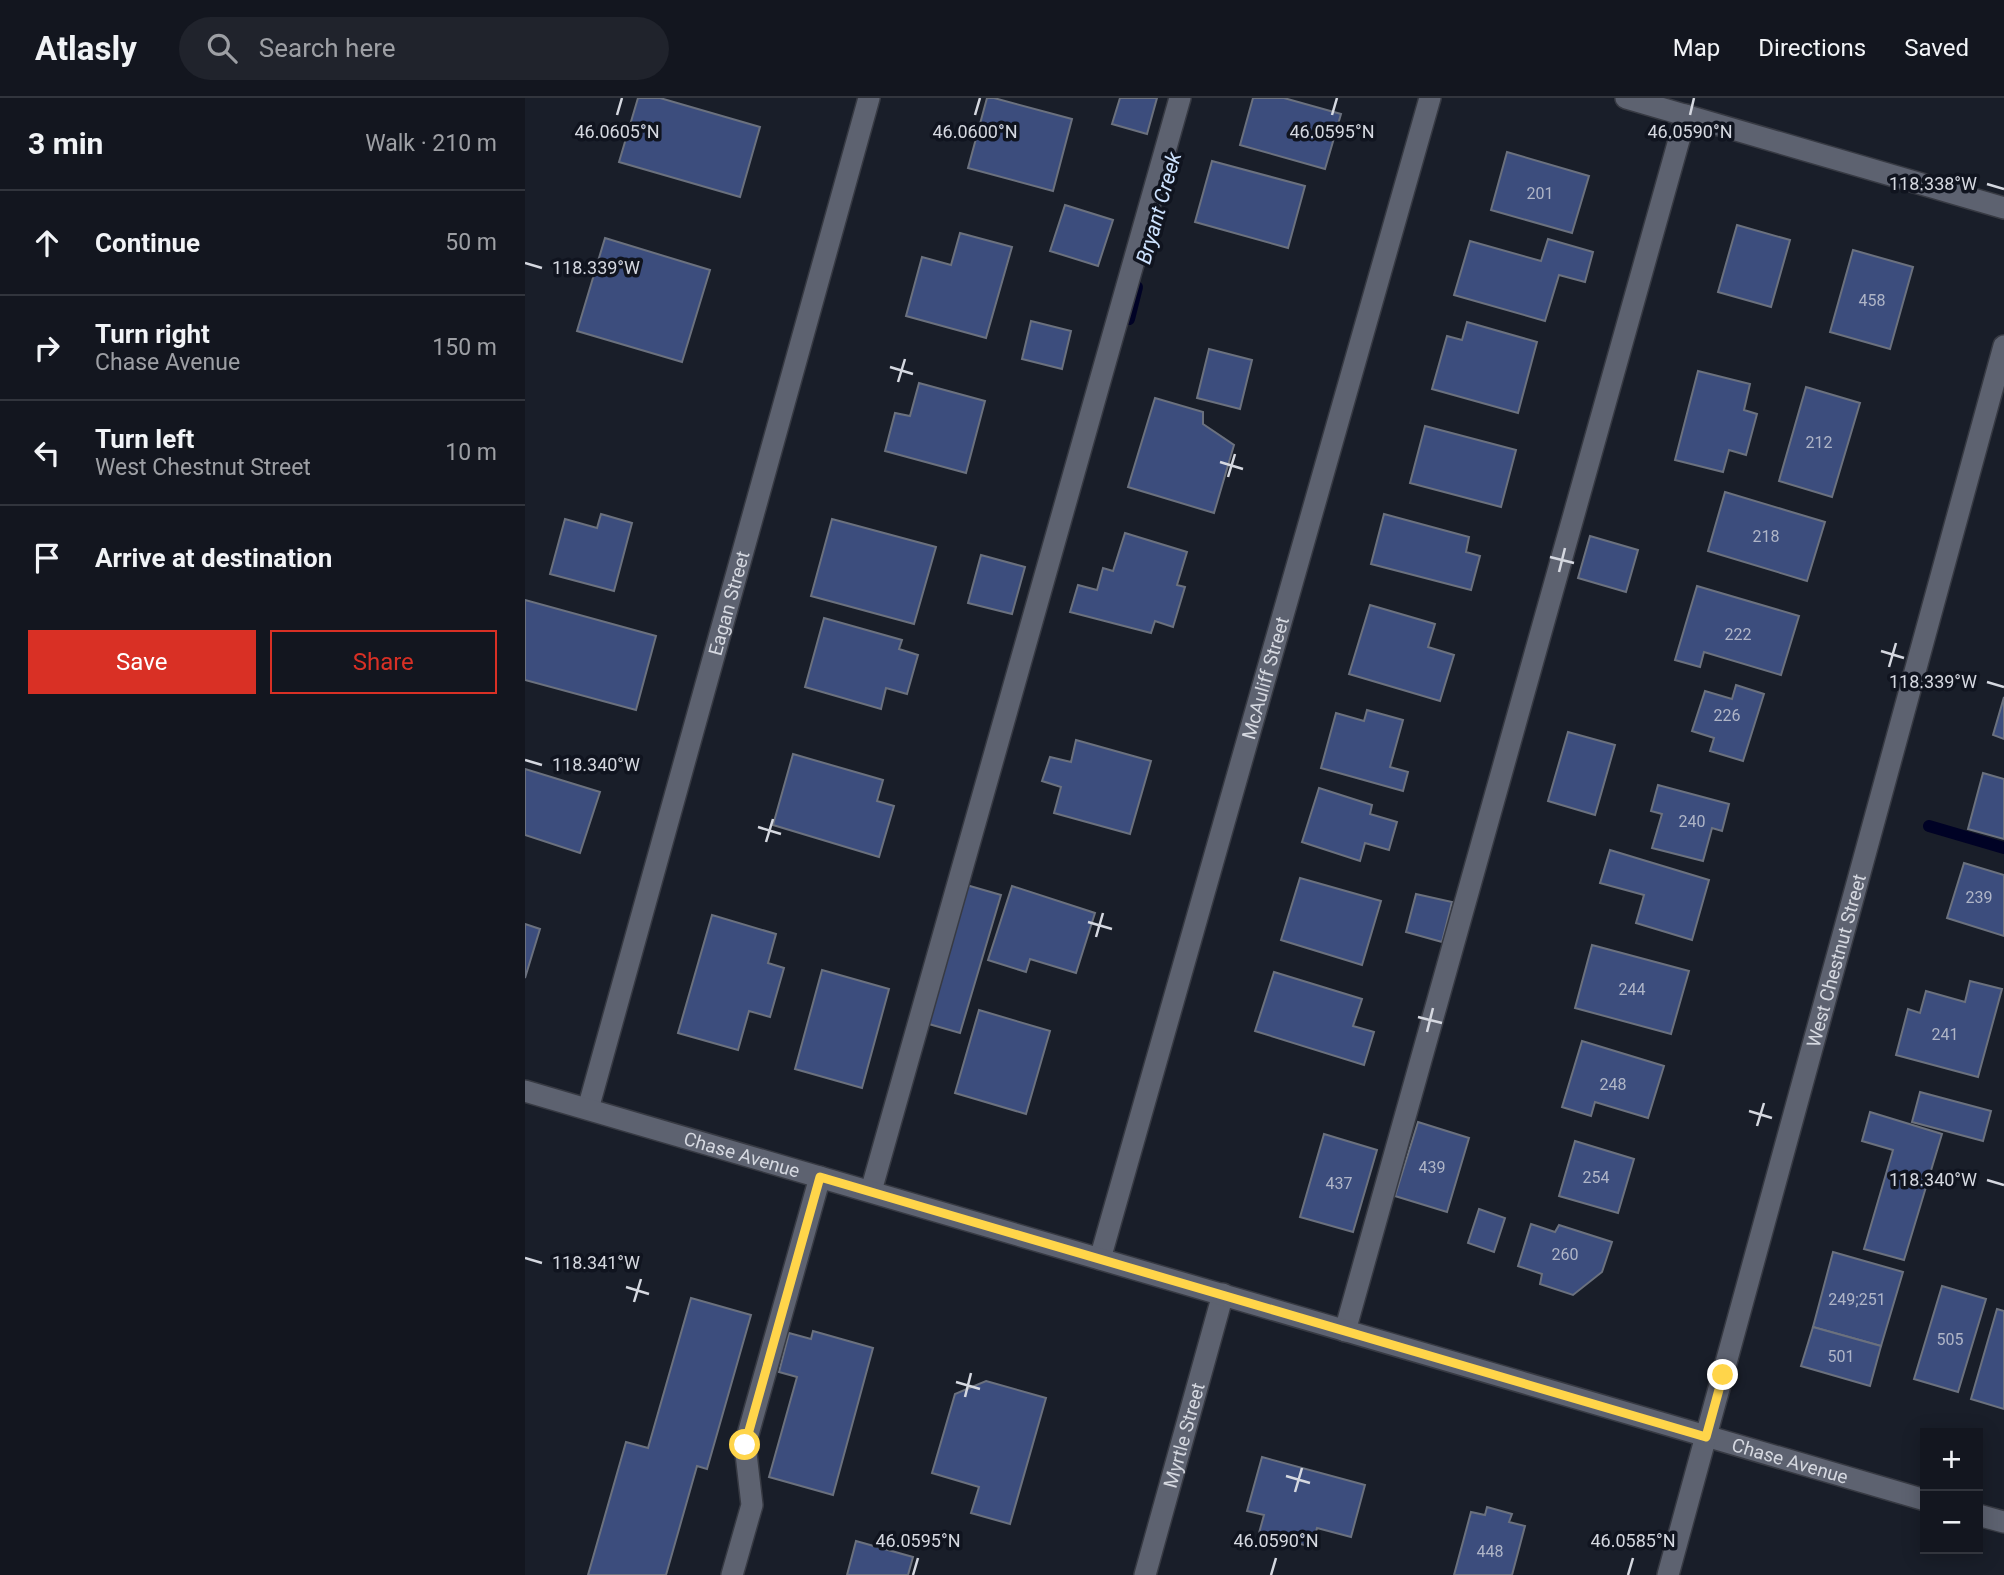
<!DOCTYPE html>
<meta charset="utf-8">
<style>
body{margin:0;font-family:Roboto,sans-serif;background:#20232c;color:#f1f3f6}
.controls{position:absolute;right:21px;bottom:21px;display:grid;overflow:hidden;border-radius:0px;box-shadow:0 4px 18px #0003}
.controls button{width:63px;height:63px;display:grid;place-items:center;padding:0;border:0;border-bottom:2px solid #32353d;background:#13161f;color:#f1f3f6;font:35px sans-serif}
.stop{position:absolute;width:21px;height:21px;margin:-16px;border:5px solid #ffd54a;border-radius:50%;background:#fff}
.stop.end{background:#ffd54a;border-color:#fff;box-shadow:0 2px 7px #0008}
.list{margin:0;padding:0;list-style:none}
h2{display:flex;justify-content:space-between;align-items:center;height:91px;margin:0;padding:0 28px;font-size:30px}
h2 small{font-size:23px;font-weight:400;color:#9d9fa4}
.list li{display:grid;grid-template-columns:46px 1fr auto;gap:21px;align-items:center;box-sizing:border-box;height:105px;padding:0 28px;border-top:2px solid #32353d}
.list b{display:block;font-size:26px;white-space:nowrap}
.list p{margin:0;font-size:23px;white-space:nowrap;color:#9d9fa4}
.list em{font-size:23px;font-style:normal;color:#9d9fa4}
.actions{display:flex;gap:14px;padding:21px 28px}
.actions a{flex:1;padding:16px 0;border:2px solid #d93025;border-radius:0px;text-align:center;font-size:24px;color:#d93025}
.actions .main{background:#d93025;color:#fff}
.icon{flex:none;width:38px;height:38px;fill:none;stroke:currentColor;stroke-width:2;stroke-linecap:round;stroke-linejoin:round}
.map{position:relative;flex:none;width:1479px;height:1477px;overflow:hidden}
header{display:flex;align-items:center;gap:42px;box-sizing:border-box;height:98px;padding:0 35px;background:#13161f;border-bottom:2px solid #32353d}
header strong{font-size:33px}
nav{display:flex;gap:38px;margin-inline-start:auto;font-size:24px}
.search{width:490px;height:63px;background:#20232c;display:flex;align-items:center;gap:18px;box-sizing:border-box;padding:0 24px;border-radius:38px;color:#9d9fa4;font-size:26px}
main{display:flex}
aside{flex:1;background:#13161f}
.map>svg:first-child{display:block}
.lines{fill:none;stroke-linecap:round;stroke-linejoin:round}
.stream{stroke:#000225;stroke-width:12}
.building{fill:#3c4d7d;stroke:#6b717e;stroke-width:2}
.lane-casing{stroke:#373a43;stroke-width:24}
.street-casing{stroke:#373a43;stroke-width:24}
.secondary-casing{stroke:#373a43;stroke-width:24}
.lane{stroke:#5d6270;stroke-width:21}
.street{stroke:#5d6270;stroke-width:21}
.secondary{stroke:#5d6270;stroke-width:21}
.route{stroke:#ffd54a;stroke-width:9}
.ticks{fill:none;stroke:#d5d8e0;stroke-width:2.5}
.labels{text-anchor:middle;stroke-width:7;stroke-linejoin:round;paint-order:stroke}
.number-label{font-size:16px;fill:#afb5c7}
.street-label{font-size:19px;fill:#d5d8e0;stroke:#10141f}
.water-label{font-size:21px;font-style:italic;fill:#cde2fe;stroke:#10141f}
.ticks-label{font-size:18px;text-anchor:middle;fill:#d5d8e0;stroke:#10141f;stroke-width:7;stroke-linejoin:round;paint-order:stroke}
</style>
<header>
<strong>Atlasly</strong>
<div class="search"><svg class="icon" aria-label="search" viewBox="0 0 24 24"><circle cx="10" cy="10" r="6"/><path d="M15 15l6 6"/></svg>Search here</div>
<nav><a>Map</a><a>Directions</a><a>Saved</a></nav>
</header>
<main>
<aside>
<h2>3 min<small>Walk · 210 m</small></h2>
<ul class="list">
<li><svg class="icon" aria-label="ahead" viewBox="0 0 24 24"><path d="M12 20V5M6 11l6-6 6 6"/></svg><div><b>Continue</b></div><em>50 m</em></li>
<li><svg class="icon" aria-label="right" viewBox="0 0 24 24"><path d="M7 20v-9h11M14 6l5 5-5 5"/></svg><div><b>Turn right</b><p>Chase Avenue</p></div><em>150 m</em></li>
<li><svg class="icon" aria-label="left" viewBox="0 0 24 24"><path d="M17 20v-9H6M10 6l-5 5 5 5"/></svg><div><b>Turn left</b><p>West Chestnut Street</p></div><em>10 m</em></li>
<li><svg class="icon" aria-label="arrive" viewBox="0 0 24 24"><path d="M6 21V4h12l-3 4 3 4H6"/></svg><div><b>Arrive at destination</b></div></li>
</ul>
<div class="actions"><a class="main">Save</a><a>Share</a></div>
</aside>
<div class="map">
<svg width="1479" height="1477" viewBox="0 0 1479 1477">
<rect width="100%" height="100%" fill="#191e29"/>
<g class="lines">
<g class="stream">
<path d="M 604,221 L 612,189"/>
<path d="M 1404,728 L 1479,750"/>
</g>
</g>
<g class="building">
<path d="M 113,0 L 135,0 L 235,29 L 215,99 L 94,64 Z"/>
<path d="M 462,0 L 469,0 L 547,21 L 528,93 L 443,70 Z"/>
<path d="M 595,0 L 632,0 L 622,36 L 587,26 Z"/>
<path d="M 728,0 L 759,0 L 816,16 L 800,71 L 715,47 Z"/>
<path d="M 982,54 L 1064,78 L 1047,135 L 966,112 Z"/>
<path d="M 687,63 L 780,88 L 763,150 L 670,124 Z"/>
<path d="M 540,107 L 588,122 L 573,168 L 525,153 Z"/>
<path d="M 1212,127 L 1265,142 L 1246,209 L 1193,194 Z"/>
<path d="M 435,135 L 487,149 L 461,240 L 381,218 L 397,159 L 426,167 Z"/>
<path d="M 80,140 L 185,172 L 157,264 L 52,233 Z"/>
<path d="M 1023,141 L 1068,154 L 1060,184 L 1034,177 L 1020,223 L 929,197 L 945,143 L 1016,163 Z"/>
<path d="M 1328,152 L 1388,169 L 1365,251 L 1305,234 Z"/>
<path d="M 506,223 L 546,233 L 537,271 L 497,261 Z"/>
<path d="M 942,224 L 1012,244 L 993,315 L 907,291 L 922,238 L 937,242 Z"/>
<path d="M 684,251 L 727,262 L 715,311 L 672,300 Z"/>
<path d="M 1173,273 L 1225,286 L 1219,312 L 1232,316 L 1221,357 L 1204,352 L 1198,374 L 1150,362 Z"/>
<path d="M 394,285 L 460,303 L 441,375 L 360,353 L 370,315 L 385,318 Z"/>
<path d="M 1281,289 L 1335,305 L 1307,399 L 1254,383 Z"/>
<path d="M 630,300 L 678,314 L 678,326 L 709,347 L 689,415 L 603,389 Z"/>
<path d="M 900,328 L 991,352 L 976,409 L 885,385 Z"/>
<path d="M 1200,394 L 1300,424 L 1282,483 L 1183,453 Z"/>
<path d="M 76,416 L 107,425 L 89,493 L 25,476 L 40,421 L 72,430 Z"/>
<path d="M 859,416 L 944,439 L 941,454 L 955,458 L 946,492 L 846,466 Z"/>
<path d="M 307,421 L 411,449 L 389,526 L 286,498 Z"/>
<path d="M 600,435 L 662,454 L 652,487 L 660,489 L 648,529 L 630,523 L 626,535 L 545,514 L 553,487 L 572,492 L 578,470 L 588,473 Z"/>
<path d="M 1065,438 L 1113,452 L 1101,494 L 1053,480 Z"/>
<path d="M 456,457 L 500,469 L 487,516 L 443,505 Z"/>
<path d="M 1172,488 L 1274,518 L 1256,577 L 1179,554 L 1175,569 L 1150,562 Z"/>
<path d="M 0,502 L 131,538 L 111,612 L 0,582 Z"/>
<path d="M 845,507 L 910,526 L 903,549 L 929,557 L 915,603 L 824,576 Z"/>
<path d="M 299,520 L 377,542 L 374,551 L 393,557 L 382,596 L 361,590 L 356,611 L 280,589 Z"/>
<path d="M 1211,587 L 1239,596 L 1218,663 L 1185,653 L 1189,640 L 1167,633 L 1180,593 L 1207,601 Z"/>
<path d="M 1479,599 L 1479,641 L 1468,637 Z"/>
<path d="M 842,612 L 878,622 L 865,669 L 883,674 L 878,693 L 796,670 L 811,615 L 839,623 Z"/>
<path d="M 1043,634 L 1090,647 L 1070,717 L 1023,703 Z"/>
<path d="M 551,642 L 626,663 L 605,736 L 529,715 L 536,689 L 517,683 L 525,659 L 546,664 Z"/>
<path d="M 268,656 L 358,682 L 352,703 L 369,708 L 354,759 L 248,727 Z"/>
<path d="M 0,671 L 75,694 L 55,755 L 0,737 Z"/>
<path d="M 1458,675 L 1479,681 L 1479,741 L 1443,731 Z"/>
<path d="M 1133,687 L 1204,706 L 1197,733 L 1187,730 L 1178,763 L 1127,750 L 1137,716 L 1126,713 Z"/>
<path d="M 794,690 L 847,707 L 845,716 L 872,724 L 864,752 L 840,745 L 835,763 L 777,744 Z"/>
<path d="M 1085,752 L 1184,782 L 1167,842 L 1111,825 L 1119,797 L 1075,785 Z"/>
<path d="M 1439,765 L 1479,777 L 1479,838 L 1422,820 Z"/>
<path d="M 775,780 L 856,803 L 837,867 L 756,842 Z"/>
<path d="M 438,786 L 476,797 L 435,935 L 397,924 Z"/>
<path d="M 487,788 L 570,815 L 551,875 L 505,861 L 501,874 L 463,862 Z"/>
<path d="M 891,796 L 927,804 L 917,844 L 881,834 Z"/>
<path d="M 187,817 L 251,836 L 243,865 L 259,870 L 245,919 L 224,913 L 213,952 L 153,935 Z"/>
<path d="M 0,826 L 15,831 L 0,880 Z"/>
<path d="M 1067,847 L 1164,873 L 1146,936 L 1050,910 Z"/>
<path d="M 297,872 L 364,891 L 337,990 L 270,971 Z"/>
<path d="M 749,874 L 837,901 L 828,928 L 849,934 L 839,967 L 730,933 Z"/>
<path d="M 1445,883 L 1477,891 L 1453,979 L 1371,957 L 1383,911 L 1395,915 L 1401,893 L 1440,904 Z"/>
<path d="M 454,912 L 525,933 L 501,1016 L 430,995 Z"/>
<path d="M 1057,943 L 1139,968 L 1123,1020 L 1070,1004 L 1066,1018 L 1037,1009 Z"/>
<path d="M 1395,994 L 1466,1013 L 1458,1043 L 1387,1024 Z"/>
<path d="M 1345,1014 L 1417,1036 L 1379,1162 L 1339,1151 L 1368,1052 L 1337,1043 Z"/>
<path d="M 893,1024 L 944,1040 L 922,1114 L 870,1098 Z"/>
<path d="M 799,1036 L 852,1052 L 828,1134 L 775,1119 Z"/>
<path d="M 1050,1043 L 1109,1061 L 1093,1115 L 1034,1098 Z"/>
<path d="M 954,1111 L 980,1120 L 969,1154 L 943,1145 Z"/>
<path d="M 1006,1126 L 1030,1134 L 1034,1127 L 1087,1144 L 1077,1174 L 1048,1197 L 1015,1186 L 1017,1176 L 993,1168 Z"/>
<path d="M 1308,1154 L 1378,1174 L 1356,1248 L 1288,1229 Z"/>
<path d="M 1417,1188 L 1461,1201 L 1433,1294 L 1389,1281 Z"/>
<path d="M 166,1200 L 226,1217 L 182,1371 L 172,1368 L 141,1477 L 63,1477 L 101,1344 L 123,1350 Z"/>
<path d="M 1472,1211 L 1479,1213 L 1479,1311 L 1446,1301 Z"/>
<path d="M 1288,1229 L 1356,1248 L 1345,1288 L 1276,1268 Z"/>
<path d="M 288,1233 L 348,1250 L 308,1397 L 244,1379 L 272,1279 L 254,1274 L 264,1235 L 286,1241 Z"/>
<path d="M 461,1283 L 521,1300 L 485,1426 L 446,1415 L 454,1389 L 407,1375 L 430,1296 Z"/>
<path d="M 737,1359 L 840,1387 L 826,1439 L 792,1430 L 787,1449 L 734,1435 L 739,1417 L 722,1413 Z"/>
<path d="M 962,1409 L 987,1416 L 984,1424 L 1000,1428 L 987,1477 L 929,1477 L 946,1414 L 960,1417 Z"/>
<path d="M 331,1443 L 388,1459 L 383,1477 L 322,1477 Z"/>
</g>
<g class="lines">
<defs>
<g id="lane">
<path d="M 346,1093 L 655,0"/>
<path d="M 820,1233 L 1161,17"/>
<path d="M 207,1477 L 227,1407 L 220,1347 L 295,1079"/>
</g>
<g id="street">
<path d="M 1101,0 L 1479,110"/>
<path id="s1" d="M 63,1011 L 344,0"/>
<path id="s2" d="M 575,1161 L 905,0"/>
<path id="s3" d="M 620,1477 L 698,1196"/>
</g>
<g id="secondary">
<path id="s4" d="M 0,993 L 1400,1402"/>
<path d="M 1453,1417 L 1479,1424"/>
<path id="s5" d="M 1143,1477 L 1479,248"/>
</g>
</defs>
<use href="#lane" class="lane-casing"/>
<use href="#street" class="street-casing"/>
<use href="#secondary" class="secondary-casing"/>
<use href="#lane" class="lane"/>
<use href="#street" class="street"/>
<use href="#secondary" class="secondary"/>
</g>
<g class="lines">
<path class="route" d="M 220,1347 L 295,1079 L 1181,1339 L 1198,1277"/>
</g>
<path class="ticks" d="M 92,17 L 97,0M 450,17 L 455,0M 807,17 L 812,0M 1165,17 L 1169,0M 1462,86 L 1479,91M 0,165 L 17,170M 365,269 L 388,276M 373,284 L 380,261M 695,364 L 718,371M 703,379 L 710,356M 1025,459 L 1049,465M 1034,474 L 1040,450M 1356,553 L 1379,560M 1364,569 L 1371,545M 1462,584 L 1479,589M 0,662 L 17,667M 233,729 L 256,736M 241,744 L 248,721M 563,824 L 587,831M 571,839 L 578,815M 893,919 L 917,925M 902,934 L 908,910M 1224,1013 L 1247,1020M 1232,1028 L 1239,1005M 1462,1082 L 1479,1087M 0,1160 L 17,1165M 101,1189 L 124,1196M 109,1204 L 116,1181M 431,1284 L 455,1291M 440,1299 L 446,1275M 761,1378 L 785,1385M 770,1394 L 777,1370M 388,1477 L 393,1460M 746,1477 L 751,1460M 1103,1477 L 1108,1460"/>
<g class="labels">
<g class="number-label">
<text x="1015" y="101">201</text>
<text x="1347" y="208">458</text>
<text x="1294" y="350">212</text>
<text x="1241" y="444">218</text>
<text x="1213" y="542">222</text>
<text x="1202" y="623">226</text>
<text x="1167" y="729">240</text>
<text x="1454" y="805">239</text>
<text x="1107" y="897">244</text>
<text x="1420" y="942">241</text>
<text x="1088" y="992">248</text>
<text x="907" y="1075">439</text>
<text x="1071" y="1085">254</text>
<text x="814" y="1091">437</text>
<text x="1040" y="1162">260</text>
<text x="1332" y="1207">249;251</text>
<text x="1425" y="1247">505</text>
<text x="1316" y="1264">501</text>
<text x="965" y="1459">448</text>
</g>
<g class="street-label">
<text dy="7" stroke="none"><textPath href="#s1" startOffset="525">Eagan Street</textPath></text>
<text dy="7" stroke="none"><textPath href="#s2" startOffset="604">McAuliff Street</textPath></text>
<text dy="7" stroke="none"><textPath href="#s5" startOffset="637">West Chestnut Street</textPath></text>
<text dy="7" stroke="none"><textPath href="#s4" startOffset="226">Chase Avenue</textPath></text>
<text dy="7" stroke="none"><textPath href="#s3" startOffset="145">Myrtle Street</textPath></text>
<text dy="7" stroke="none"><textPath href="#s4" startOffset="1318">Chase Avenue</textPath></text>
</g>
<g class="water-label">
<text transform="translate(634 110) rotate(-74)" y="7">Bryant Creek</text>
</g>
</g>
<g class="ticks-label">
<text x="92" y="40">46.0605°N</text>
<text x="450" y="40">46.0600°N</text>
<text x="807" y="40">46.0595°N</text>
<text x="1165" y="40">46.0590°N</text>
<text x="1408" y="92">118.338°W</text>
<text x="71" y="176">118.339°W</text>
<text x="1408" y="590">118.339°W</text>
<text x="71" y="673">118.340°W</text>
<text x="1408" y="1088">118.340°W</text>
<text x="71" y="1171">118.341°W</text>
<text x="393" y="1449">46.0595°N</text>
<text x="751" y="1449">46.0590°N</text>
<text x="1108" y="1449">46.0585°N</text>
</g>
</svg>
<div class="controls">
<button>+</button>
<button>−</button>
</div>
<div class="stop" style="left:220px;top:1347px"></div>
<div class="stop end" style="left:1198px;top:1277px"></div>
</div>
</main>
